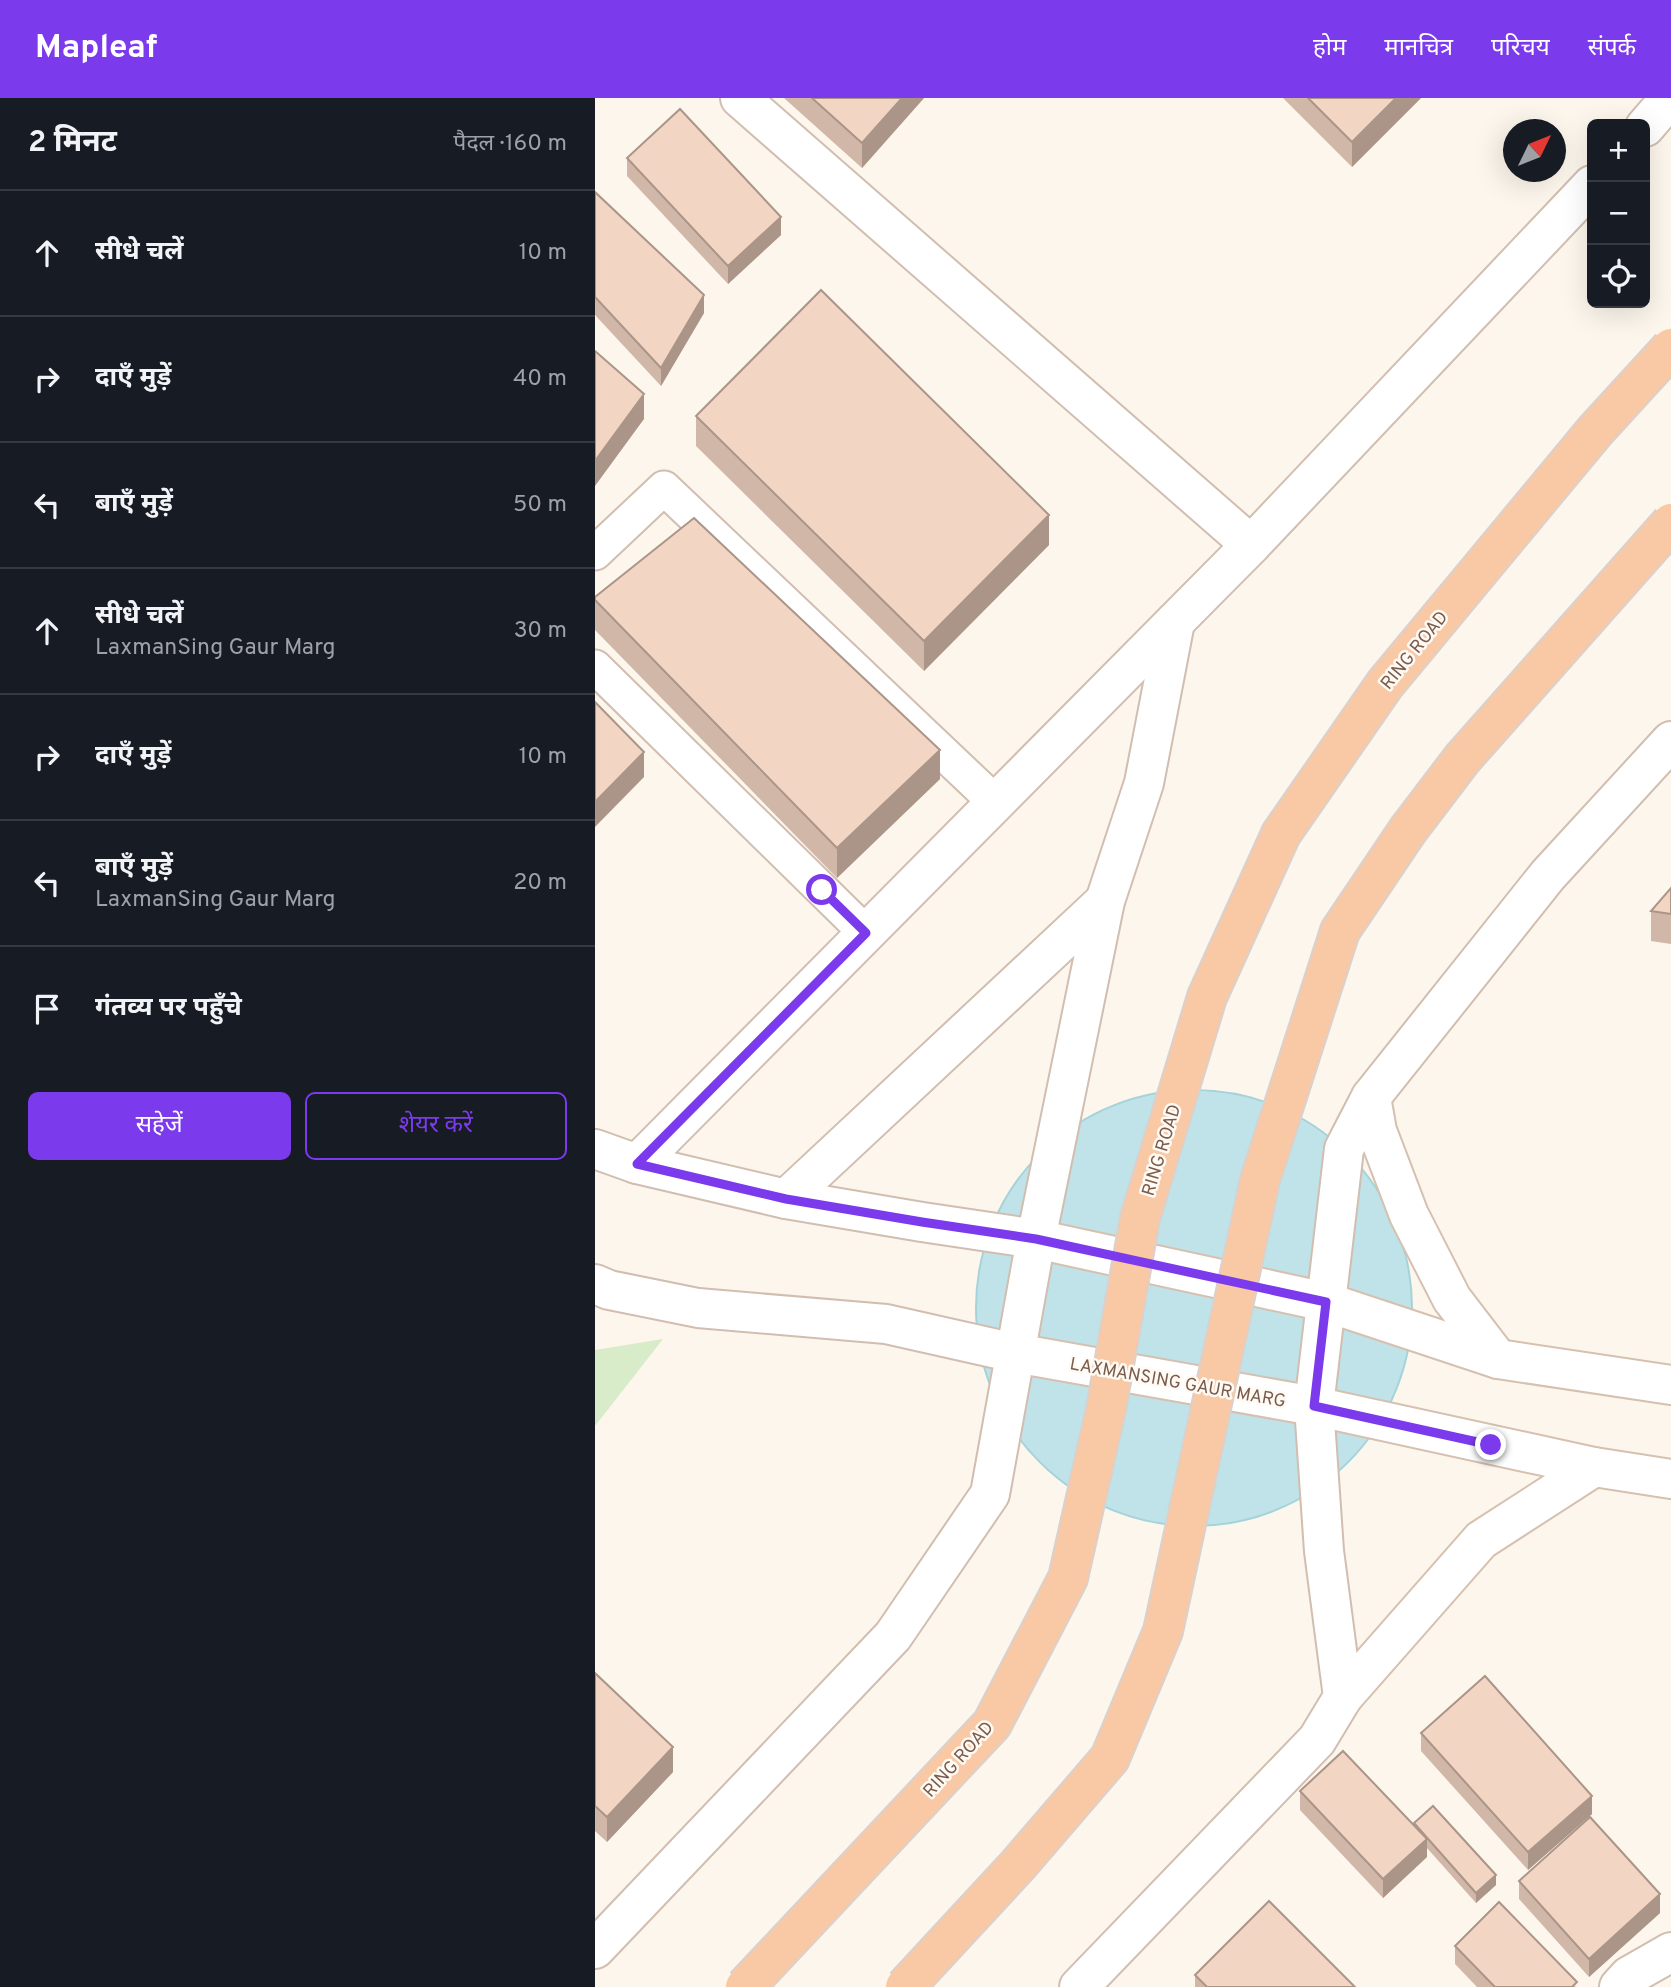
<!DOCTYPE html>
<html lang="hi">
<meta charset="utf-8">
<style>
body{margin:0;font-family:Overpass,"Noto Sans Devanagari",sans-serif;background:#242831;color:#f1f3f6}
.controls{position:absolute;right:21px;top:21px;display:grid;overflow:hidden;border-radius:10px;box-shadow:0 7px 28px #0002}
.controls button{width:63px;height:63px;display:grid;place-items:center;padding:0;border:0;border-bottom:2px solid #363941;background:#171b24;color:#f1f3f6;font:35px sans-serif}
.compass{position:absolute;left:908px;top:21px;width:63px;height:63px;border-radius:50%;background:#171b24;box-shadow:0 7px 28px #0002;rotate:47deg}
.stop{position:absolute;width:21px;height:21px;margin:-16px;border:5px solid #7c3aed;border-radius:50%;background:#fff}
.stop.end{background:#7c3aed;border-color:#fff;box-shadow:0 2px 7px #0008}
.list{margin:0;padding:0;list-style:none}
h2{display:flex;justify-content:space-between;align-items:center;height:91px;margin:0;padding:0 28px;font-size:30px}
h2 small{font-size:23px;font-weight:400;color:#9ea1a6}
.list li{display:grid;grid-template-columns:46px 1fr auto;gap:21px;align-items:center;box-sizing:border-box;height:126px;padding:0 28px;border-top:2px solid #363941}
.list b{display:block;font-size:26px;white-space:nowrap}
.list p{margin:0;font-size:23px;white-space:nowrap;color:#9ea1a6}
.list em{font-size:23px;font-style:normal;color:#9ea1a6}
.actions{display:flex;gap:14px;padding:21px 28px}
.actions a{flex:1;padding:16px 0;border:2px solid #7c3aed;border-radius:10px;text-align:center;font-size:24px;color:#7c3aed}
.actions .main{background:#7c3aed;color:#fff}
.icon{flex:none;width:38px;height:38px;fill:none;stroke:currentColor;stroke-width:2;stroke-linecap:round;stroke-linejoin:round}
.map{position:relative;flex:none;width:1076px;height:1889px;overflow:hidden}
header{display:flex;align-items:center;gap:42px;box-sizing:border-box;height:98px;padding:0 35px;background:#7c3aed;color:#fff}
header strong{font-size:33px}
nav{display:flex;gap:38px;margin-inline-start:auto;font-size:24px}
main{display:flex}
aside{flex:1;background:#171b24}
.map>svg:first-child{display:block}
.green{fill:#d8ecc9}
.water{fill:#bfe3e8;stroke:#a5d3da;stroke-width:2}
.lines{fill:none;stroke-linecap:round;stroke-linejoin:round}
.service-casing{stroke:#d1beb0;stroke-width:37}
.minor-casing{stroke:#d1beb0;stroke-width:42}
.tertiary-casing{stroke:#d1beb0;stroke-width:42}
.secondary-casing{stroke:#d6c0b0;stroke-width:42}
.service{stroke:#fff;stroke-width:33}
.minor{stroke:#fff;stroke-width:38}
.tertiary{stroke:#fff;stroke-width:38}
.secondary{stroke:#fff;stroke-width:38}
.trunk-bridge-casing{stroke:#dad1cd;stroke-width:42;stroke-linecap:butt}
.trunk-bridge{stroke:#f9c8a4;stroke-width:38}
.wall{fill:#d1b7a8}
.shaded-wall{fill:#aa9588}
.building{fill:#f3d5c3;stroke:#aa9588;stroke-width:2}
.route{stroke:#7c3aed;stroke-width:9}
.labels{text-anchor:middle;stroke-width:5;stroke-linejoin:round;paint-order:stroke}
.street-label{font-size:18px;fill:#7a5c4d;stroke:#fffaf3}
</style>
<header>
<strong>Mapleaf</strong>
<nav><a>होम</a><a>मानचित्र</a><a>परिचय</a><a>संपर्क</a></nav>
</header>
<main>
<aside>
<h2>2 मिनट<small>पैदल · 160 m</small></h2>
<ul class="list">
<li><svg class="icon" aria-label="ahead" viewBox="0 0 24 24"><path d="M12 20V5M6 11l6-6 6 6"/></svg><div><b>सीधे चलें</b></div><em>10 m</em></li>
<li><svg class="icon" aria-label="right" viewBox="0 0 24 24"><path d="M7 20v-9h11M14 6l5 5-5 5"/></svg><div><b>दाएँ मुड़ें</b></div><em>40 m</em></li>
<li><svg class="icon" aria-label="left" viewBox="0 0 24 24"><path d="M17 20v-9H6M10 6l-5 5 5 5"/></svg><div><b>बाएँ मुड़ें</b></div><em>50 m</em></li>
<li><svg class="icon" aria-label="ahead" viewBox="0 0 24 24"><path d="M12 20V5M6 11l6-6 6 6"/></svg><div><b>सीधे चलें</b><p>LaxmanSing Gaur Marg</p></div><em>30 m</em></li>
<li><svg class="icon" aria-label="right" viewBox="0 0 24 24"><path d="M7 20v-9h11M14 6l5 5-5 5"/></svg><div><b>दाएँ मुड़ें</b></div><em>10 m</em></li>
<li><svg class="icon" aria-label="left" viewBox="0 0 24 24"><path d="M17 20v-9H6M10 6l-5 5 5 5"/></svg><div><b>बाएँ मुड़ें</b><p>LaxmanSing Gaur Marg</p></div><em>20 m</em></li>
<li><svg class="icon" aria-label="arrive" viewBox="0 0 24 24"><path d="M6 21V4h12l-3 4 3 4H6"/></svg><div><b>गंतव्य पर पहुँचे</b></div></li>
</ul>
<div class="actions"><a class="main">सहेजें</a><a>शेयर करें</a></div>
</aside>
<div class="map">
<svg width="1076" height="1889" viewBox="0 0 1076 1889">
<rect width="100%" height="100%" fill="#fdf6ec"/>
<path class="green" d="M 68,1241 L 0,1328 L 0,1252 Z"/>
<circle class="water" cx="599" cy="1210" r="218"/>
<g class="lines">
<defs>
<g id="service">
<path d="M 0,455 L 69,390 L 401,705"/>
<path d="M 0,569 L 271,835"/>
</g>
<g id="minor">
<path d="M 145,0 L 656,447"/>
<path d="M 1024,1889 L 1034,1878 L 1076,1854"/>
</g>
<g id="tertiary">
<path d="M 1050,29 L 1075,0"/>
<path d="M 0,1051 L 42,1066 L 191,1101 L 327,1124 L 441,1141"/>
<path d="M 42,1066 L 656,447 L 997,87"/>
<path d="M 191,1101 L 510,803"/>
<path d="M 0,1186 L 14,1192 L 103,1210 L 291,1226 L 420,1255"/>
<path d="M 0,1851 L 298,1538 L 395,1396 L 441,1141 L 510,803 L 549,685 L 580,524"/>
<path d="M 484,1889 L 722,1642 L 748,1599 L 729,1453 L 719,1308 L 749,1051 L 776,999 L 953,777 L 1076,643"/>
</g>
<g id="secondary">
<path d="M 776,999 L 782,1033 L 814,1117 L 857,1201 L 903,1261"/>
<path d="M 441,1141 L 731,1204 L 903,1261 L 1076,1287"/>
<path d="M 420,1255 L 719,1308 L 999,1369 L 1076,1381"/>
<path d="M 748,1599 L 886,1442 L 999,1369"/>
</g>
</defs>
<use href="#service" class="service-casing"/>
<use href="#minor" class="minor-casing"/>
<use href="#tertiary" class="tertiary-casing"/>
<use href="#secondary" class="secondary-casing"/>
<use href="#service" class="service"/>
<use href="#minor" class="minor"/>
<use href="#tertiary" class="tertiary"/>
<use href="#secondary" class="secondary"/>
<defs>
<g id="trunk-bridge">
<path d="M 150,1889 L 397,1626 L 473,1480 L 511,1311 L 545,1120 L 612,899 L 686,736 L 790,586 L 1000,333 L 1076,250"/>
<path d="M 310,1889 L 423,1767 L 515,1660 L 568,1533 L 665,1082 L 745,833 L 813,732 L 867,661 L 1076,425"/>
</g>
</defs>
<use href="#trunk-bridge" class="trunk-bridge-casing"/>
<use href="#trunk-bridge" class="trunk-bridge"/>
</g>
<g class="wall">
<path d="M 189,0 L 329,0 L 267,70 Z"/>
<path d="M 688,0 L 826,0 L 757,69 Z"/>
<path d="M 32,60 L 186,137 L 133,186 L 32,78 Z"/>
<path d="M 0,94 L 109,215 L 66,288 L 0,217 Z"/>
<path d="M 101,318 L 454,447 L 329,573 L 101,348 Z"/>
<path d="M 0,499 L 345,681 L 242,780 L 0,532 Z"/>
<path d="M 1076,790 L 1076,846 L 1056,843 L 1056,813 Z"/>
<path d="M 0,1575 L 78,1674 L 12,1744 L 0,1733 Z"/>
<path d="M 826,1635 L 997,1716 L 933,1772 L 826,1653 Z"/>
<path d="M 705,1693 L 819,1727 L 901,1787 L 881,1805 L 832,1750 L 832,1759 L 788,1800 L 705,1712 Z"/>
<path d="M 924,1783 L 1065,1815 L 994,1879 L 924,1801 Z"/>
<path d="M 860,1848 L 982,1889 L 882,1889 L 860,1866 Z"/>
<path d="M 600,1877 L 760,1889 L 600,1889 Z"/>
</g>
<g class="shaded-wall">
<path d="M 307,0 L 329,0 L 267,70 L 267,45 Z"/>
<path d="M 801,0 L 826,0 L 757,69 L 757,44 Z"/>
<path d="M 186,119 L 186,137 L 133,186 L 133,168 Z"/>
<path d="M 109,197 L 109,215 L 66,288 L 66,270 Z"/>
<path d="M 49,296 L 49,321 L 0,388 L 0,363 Z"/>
<path d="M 454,417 L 454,447 L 329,573 L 329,543 Z"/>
<path d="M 345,652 L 345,681 L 242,780 L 242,750 Z"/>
<path d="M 49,654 L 49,679 L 0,729 L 0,704 Z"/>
<path d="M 78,1649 L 78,1674 L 12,1744 L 12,1719 Z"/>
<path d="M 997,1698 L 997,1716 L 933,1772 L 933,1754 Z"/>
<path d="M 832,1741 L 832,1759 L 788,1800 L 788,1781 Z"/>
<path d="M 901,1777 L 901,1787 L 881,1805 L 881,1795 Z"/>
<path d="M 1065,1796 L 1065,1815 L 994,1879 L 994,1861 Z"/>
</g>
<g class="building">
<path d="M 217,0 L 307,0 L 267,45 Z"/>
<path d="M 713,0 L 801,0 L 757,44 Z"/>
<path d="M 85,11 L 186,119 L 133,168 L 32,60 Z"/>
<path d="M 0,94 L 109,197 L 66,270 L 0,199 Z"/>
<path d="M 226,192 L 454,417 L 329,543 L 101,318 Z"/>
<path d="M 0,253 L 49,296 L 0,363 Z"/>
<path d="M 99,420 L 345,652 L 242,750 L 0,502 L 0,499 Z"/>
<path d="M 0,604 L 49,654 L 0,704 Z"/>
<path d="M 1076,790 L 1076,816 L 1056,813 Z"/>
<path d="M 0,1575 L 78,1649 L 12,1719 L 0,1708 Z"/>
<path d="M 890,1578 L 997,1698 L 933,1754 L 826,1635 Z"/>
<path d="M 748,1653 L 832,1741 L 788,1781 L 705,1693 Z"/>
<path d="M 838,1708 L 901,1777 L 881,1795 L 819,1725 Z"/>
<path d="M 995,1719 L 1065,1796 L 994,1861 L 924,1783 Z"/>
<path d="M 674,1803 L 760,1889 L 612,1889 L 600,1877 Z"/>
<path d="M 904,1804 L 982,1884 L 977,1889 L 900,1889 L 860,1848 Z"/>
</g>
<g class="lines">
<path class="route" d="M 227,792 L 271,835 L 42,1066 L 191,1101 L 327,1124 L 441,1141 L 731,1204 L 719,1308 L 896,1347"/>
</g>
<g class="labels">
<g class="street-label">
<text transform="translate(819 552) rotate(-51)" y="6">RING ROAD</text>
<text transform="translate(566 1052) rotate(-73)" y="6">RING ROAD</text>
<text transform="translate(583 1284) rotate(10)" y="6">LAXMANSING GAUR MARG</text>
<text transform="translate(363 1661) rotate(-48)" y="6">RING ROAD</text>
</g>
</g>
</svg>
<div class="controls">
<button>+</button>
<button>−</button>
<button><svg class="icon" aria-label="locate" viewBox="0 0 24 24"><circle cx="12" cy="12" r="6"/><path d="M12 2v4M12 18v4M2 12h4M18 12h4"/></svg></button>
</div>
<svg class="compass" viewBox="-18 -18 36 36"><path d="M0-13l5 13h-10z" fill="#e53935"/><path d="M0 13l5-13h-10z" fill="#9ea1a6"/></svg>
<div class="stop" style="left:227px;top:792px"></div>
<div class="stop end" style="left:896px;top:1347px"></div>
</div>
</main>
